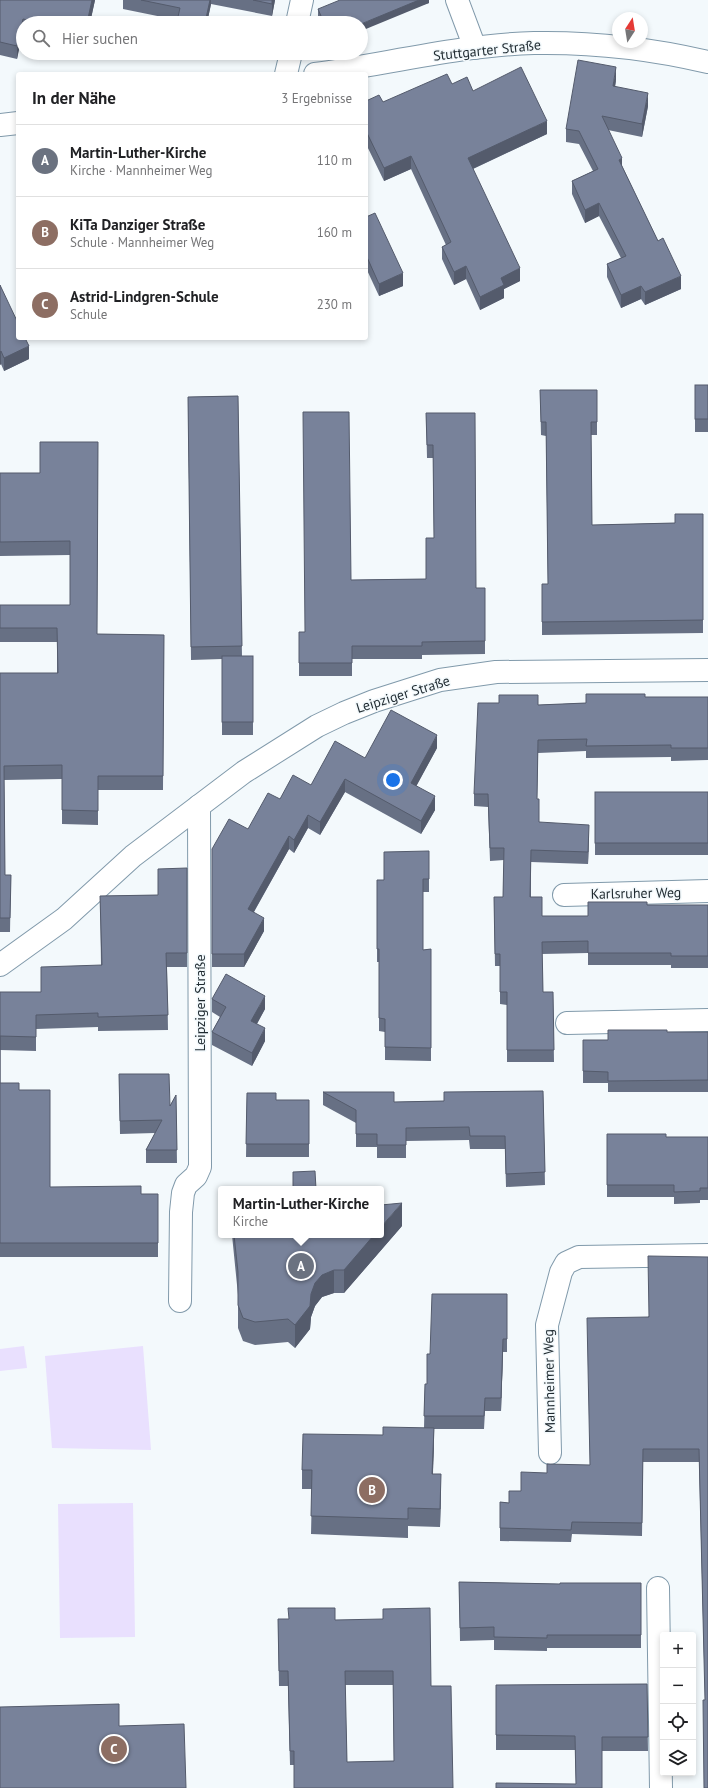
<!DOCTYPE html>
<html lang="de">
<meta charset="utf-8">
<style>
body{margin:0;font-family:"PT Sans",sans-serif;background:#f6f6f6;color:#202124}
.controls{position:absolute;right:12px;bottom:12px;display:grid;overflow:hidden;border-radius:4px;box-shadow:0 2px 6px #0003}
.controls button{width:36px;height:36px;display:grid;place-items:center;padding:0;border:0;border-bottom:1px solid #e0e0e0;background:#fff;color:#202124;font:20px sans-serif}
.compass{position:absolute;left:612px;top:12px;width:36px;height:36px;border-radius:50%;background:#fff;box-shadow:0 2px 6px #0003;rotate:12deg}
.you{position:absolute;left:393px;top:780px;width:14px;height:14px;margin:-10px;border:3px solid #fff;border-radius:50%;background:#1a73e8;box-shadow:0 0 0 6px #1a73e833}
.badge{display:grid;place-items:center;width:26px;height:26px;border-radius:50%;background:#0b8043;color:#fff;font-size:13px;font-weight:700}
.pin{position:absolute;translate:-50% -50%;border:2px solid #fff;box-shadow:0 1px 4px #0006}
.popup{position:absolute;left:218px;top:1186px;width:166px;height:52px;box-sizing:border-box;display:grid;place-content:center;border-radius:4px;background:#fff;filter:drop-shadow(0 1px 3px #0005);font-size:13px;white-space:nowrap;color:#757577}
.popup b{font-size:15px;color:#202124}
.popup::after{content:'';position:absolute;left:50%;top:100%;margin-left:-8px;border:8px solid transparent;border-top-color:#fff}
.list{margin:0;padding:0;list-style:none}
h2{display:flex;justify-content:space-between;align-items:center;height:52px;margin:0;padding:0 16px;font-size:17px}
h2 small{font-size:13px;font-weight:400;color:#757577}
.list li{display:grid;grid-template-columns:26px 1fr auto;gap:12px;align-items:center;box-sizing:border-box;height:72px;padding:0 16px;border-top:1px solid #e0e0e0}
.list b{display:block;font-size:15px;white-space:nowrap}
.list p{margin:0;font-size:13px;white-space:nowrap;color:#757577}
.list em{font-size:13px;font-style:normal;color:#757577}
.icon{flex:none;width:22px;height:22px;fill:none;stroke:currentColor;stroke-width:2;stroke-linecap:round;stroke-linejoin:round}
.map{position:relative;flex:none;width:708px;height:1788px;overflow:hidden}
.search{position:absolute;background:#fff;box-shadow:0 2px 6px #0003;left:16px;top:16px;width:352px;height:44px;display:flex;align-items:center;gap:10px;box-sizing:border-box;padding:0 14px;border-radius:22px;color:#757577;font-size:15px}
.panel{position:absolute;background:#fff;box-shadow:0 2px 6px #0003;left:16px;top:72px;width:352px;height:268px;border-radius:4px}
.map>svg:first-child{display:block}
.green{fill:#e9e0fe}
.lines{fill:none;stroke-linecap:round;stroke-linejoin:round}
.minor-casing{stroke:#819aab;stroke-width:24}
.minor{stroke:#fff;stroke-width:22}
.wall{fill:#677084;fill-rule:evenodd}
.shaded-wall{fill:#545b6c}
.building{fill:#78829a;stroke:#545b6c;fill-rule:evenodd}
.labels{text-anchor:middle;stroke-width:3;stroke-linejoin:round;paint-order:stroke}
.street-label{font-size:14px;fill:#1f2a30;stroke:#f3f9fc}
</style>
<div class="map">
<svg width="708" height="1788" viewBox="0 0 708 1788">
<rect width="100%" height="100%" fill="#f3f9fc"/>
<g class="green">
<path d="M 24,1346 L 27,1368 L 0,1371 L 0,1349 Z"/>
<path d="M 143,1346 L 151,1450 L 52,1448 L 45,1356 Z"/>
<path d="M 133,1503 L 135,1637 L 60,1638 L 58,1504 Z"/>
</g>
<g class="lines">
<defs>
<g id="minor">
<path d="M 457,0 L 475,48"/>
<path d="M 297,23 L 302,0"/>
<path d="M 286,74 L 291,53"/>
<path d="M 315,74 C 387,64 460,45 534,43 C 590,42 653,49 708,62"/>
<path d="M 0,125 L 18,123"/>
<path d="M 564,895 L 708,891"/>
<path d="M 0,965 L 64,919 L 133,856 L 244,772 L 317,726 L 344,713 L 374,701 L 440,680 L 496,672 L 708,670"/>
<path d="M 567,1023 L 708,1020"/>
<path d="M 180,1301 L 181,1212 L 183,1193 L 186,1185 L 196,1176 L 200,1167 L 199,806"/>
<path d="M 550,1453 L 547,1325 L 561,1272 L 566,1263 L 579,1257 L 708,1255"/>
<path d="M 658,1588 L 661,1788"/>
</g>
</defs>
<use href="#minor" class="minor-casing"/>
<use href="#minor" class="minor"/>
</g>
<g class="wall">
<path d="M 0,0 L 95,0 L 90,23 L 23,23 L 17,59 L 0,55 Z"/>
<path d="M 123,0 L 275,0 L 272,16 L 211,4 L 207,23 L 177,23 L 177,20 L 123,9 Z"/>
<path d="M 429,0 L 429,3 L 361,23 L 321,23 L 318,16 L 318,9 Z"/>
<path d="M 616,80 L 615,87 L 648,106 L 642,137 L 608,130 L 622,166 L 681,289 L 645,305 L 641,299 L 621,308 L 607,277 L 607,264 L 621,258 L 599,216 L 585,223 L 572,194 L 572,181 L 593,171 L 579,144 L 566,142 L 566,129 Z"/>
<path d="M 452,84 L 473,91 L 547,134 L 473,169 L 520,281 L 504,289 L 504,298 L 480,310 L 466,279 L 454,285 L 442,259 L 442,247 L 446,245 L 411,169 L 384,181 L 366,144 L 366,101 L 383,102 Z"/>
<path d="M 366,217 L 403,286 L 379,296 L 366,268 Z"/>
<path d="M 0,285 L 29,359 L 4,371 L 1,364 L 0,365 Z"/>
<rect x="695" y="385" width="13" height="47"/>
<path d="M 540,390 L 597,390 L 597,435 L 591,435 L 592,525 L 675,523 L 703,514 L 703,633 L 542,635 L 542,584 L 548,584 L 546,436 L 541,435 Z"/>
<path d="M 238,396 L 242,656 L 253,656 L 253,735 L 222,735 L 222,659 L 191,660 L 188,397 Z"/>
<path d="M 426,413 L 476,588 L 485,588 L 485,654 L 422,655 L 422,659 L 352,659 L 352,676 L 299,676 L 299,632 L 305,632 L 351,580 L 426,579 L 434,538 L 433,458 L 427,458 Z"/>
<path d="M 98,442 L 97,634 L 164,635 L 163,790 L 98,790 L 98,825 L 62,824 L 62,779 L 4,780 L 5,875 L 11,875 L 10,932 L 0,932 L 0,673 L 57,673 L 57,642 L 0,642 L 0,605 L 70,605 L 70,555 L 0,556 L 0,473 L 40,473 Z"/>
<path d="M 645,697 L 708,697 L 708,760 L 671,761 L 671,757 L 586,758 L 586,751 L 538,753 L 537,799 L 539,822 L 589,837 L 588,864 L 531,862 L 531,897 L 542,916 L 588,916 L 647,905 L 708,905 L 708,968 L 671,968 L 671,965 L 588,965 L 588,953 L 542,954 L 543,992 L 553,992 L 554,1062 L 507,1062 L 507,1005 L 500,1004 L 500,966 L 495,966 L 494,897 L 503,897 L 504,860 L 490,861 L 488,807 L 474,806 L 474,794 L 499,703 L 538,705 L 586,703 Z"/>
<path d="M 437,748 L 416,786 L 435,810 L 421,834 L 345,792 L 320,835 L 308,828 L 294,853 L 289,849 L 254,912 L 264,931 L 244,967 L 212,967 L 212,849 L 248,829 L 280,799 L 311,785 L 365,758 Z"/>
<rect x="595" y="792" width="113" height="63"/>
<path d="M 429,851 L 429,892 L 423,892 L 423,950 L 431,949 L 431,1061 L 385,1060 L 385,1032 L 379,1031 L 379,962 L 377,962 L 377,880 L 384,880 Z"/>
<path d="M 187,868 L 187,967 L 167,967 L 168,1030 L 98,1031 L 98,1027 L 36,1029 L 36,1051 L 0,1050 L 0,1083 L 19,1090 L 50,1187 L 141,1194 L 158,1194 L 158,1257 L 0,1257 L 0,1009 L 41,992 L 101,965 L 100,896 L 158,895 Z"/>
<path d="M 212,999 L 265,1009 L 257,1024 L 265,1041 L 252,1066 L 212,1045 L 212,1032 L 220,1017 L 212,1012 Z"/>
<path d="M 667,1032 L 708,1032 L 708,1092 L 608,1092 L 608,1083 L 583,1083 L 583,1040 L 608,1040 Z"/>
<path d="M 119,1074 L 170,1106 L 176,1095 L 177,1163 L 146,1163 L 146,1150 L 155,1133 L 120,1134 Z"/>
<path d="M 543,1091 L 545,1185 L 506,1187 L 505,1149 L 470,1149 L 469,1140 L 406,1141 L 406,1158 L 377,1158 L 377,1147 L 356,1147 L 356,1123 L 323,1105 L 323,1092 L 394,1102 L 444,1101 Z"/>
<path d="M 247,1093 L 276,1100 L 309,1100 L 309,1157 L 246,1157 Z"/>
<path d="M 607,1134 L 666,1137 L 708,1137 L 708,1200 L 700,1200 L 700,1203 L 674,1204 L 674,1197 L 607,1197 Z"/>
<path d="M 402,1226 L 344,1293 L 334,1293 L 322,1297 L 315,1306 L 311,1317 L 310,1329 L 295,1348 L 288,1342 L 255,1345 L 243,1341 L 238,1328 L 238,1295 L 232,1235 L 381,1235 Z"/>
<path d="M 698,1257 L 705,1700 L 699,1462 L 643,1462 L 642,1536 L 572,1534 L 571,1542 L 500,1541 L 500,1502 L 509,1503 L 521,1491 L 547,1473 L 590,1465 L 648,1317 Z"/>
<path d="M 507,1294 L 507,1352 L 503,1352 L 501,1411 L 485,1411 L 484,1429 L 434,1429 L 433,1474 L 441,1492 L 440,1527 L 408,1526 L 408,1538 L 311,1534 L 312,1489 L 302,1489 L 302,1470 L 383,1435 L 424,1428 L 425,1384 L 427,1384 L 430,1354 Z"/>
<path d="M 459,1582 L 560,1584 L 641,1583 L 641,1648 L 547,1648 L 547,1651 L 494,1650 L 494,1640 L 460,1641 Z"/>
<path d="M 278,1619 L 335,1620 L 431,1686 L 453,1788 L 294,1765 L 290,1765 L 288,1686 L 279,1686 ZM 345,1685 L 393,1685 L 394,1761 L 347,1762 Z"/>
<path d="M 647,1684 L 648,1751 L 602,1751 L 576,1784 L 575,1750 L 496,1750 L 496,1685 Z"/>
</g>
<g class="shaded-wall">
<path d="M 92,0 L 95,0 L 90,23 L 87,23 Z"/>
<path d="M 210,0 L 211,0 L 211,4 L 207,23 L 205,23 Z"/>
<path d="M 272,0 L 275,0 L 272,16 Z"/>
<path d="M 419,0 L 429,0 L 429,3 L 361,31 L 361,24 Z"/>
<path d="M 23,19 L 23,32 L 17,59 L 17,46 Z"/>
<path d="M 616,67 L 616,80 L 613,99 L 613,86 Z"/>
<path d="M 648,93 L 648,106 L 642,137 L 642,124 Z"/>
<path d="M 547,121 L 547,134 L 468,171 L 468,158 Z"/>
<path d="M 411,156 L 411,169 L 384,181 L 384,168 Z"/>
<path d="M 622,158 L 622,171 L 619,160 Z"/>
<path d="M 599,203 L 599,216 L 585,223 L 585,210 Z"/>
<path d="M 466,266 L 466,279 L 454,285 L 454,272 Z"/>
<path d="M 520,268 L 520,281 L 504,289 L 504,298 L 480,310 L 480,297 L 501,278 Z"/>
<path d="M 403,273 L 403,286 L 379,296 L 379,284 Z"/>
<path d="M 681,276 L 681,289 L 645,305 L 645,292 Z"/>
<path d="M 641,286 L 641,299 L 621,308 L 621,295 Z"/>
<path d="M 29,346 L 29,359 L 4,371 L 4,358 Z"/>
<path d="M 1,351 L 1,364 L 0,365 L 0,352 Z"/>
<path d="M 437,735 L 437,748 L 411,796 L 411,783 Z"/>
<path d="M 345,779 L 345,792 L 320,835 L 320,822 Z"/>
<path d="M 435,796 L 435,810 L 421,834 L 421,821 Z"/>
<path d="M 308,815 L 308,828 L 294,853 L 294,840 Z"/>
<path d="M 589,825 L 589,837 L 588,864 L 588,852 Z"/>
<path d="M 289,836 L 289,849 L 248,922 L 248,909 Z"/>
<path d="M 264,918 L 264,931 L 244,967 L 244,954 Z"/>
<path d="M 265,996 L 265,1009 L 251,1034 L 251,1021 Z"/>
<path d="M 265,1028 L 265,1041 L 252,1066 L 252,1053 Z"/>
<path d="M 402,1203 L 402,1226 L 344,1293 L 344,1270 L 374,1235 L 381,1235 L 381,1227 Z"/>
<path d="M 334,1270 L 334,1293 L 322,1297 L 315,1306 L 311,1317 L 310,1329 L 295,1348 L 295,1325 L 311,1294 L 315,1283 L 322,1275 Z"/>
<path d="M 503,1339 L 503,1352 L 501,1411 L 501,1398 Z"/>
<path d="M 434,1428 L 434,1447 L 432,1492 L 432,1474 Z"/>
<path d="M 441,1474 L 441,1492 L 440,1527 L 440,1509 Z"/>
</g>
<g class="building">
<path d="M 0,0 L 92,0 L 87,23 L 42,23 L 23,19 L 17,46 L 0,42 Z"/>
<path d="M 141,0 L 210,0 L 205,23 L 184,23 L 177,21 L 180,8 Z"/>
<path d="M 253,0 L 272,0 L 272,4 Z"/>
<path d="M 340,0 L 419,0 L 361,24 L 361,23 L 324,23 L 318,9 Z"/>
<path d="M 578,60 L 616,67 L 613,86 L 648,93 L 642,124 L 602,116 L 622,158 L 619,160 L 658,241 L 663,238 L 681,276 L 645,292 L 641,286 L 621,295 L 607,264 L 626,256 L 599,203 L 585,210 L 572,181 L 598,169 L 579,131 L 566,129 Z"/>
<path d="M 521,67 L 547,121 L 468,158 L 520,268 L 501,278 L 504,285 L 480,297 L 466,266 L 454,272 L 442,247 L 451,242 L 411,156 L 384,168 L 366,131 L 366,101 L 379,95 L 383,102 L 447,74 L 452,84 L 467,77 L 473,91 Z"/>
<path d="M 375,213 L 403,273 L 379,284 L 366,255 L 366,217 Z"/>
<path d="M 0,285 L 18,323 L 18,338 L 25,338 L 29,346 L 4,358 L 1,351 L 0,352 Z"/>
<rect x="695" y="385" width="13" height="34"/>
<path d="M 540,390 L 597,390 L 597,422 L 591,422 L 592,525 L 675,523 L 675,514 L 703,514 L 703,620 L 542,622 L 542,584 L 548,584 L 546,422 L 541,422 Z"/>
<path d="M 238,396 L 242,646 L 191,647 L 188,397 Z"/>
<path d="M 303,412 L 349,412 L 351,580 L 426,579 L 426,538 L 434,538 L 433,445 L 427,445 L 426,413 L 475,413 L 476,588 L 485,588 L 485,641 L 422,642 L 422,646 L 352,646 L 352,663 L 299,663 L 299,632 L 305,632 Z"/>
<path d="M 40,442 L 98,442 L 97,634 L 164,635 L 163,776 L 98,776 L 98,811 L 62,810 L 62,765 L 4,766 L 5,875 L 11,875 L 10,918 L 0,918 L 0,673 L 58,673 L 57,628 L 0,628 L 0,605 L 70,605 L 70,541 L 0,542 L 0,473 L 40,473 Z"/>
<rect x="222" y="656" width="31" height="66"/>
<path d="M 586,694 L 645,694 L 645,697 L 708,697 L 708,748 L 671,748 L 671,745 L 586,746 L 587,739 L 538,740 L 537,799 L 539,799 L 539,822 L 589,825 L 588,852 L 531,850 L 530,897 L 542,897 L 542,916 L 588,916 L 588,902 L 647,902 L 647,905 L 708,905 L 708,956 L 671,956 L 671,953 L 588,953 L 588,941 L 542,942 L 543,992 L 553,992 L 554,1050 L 507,1050 L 507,992 L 500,992 L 500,954 L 495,954 L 494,897 L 503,897 L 504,848 L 490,848 L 488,794 L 474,794 L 478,703 L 499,703 L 499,695 L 538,695 L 538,705 L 586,703 Z"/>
<path d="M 391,710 L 437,735 L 411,783 L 435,796 L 421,821 L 345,779 L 320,822 L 308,815 L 294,840 L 289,836 L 248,909 L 264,918 L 244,954 L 212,954 L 212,849 L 229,819 L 248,829 L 268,793 L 280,799 L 293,775 L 311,785 L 335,741 L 365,758 Z"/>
<rect x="595" y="792" width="113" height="51"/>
<path d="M 429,851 L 429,879 L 423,879 L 423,950 L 431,949 L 431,1048 L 385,1047 L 385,1019 L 379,1018 L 379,949 L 377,949 L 377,880 L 384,880 L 384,852 Z"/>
<path d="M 187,868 L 187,953 L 166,953 L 168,1015 L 98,1017 L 98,1013 L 36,1015 L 36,1037 L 0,1036 L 0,1083 L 19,1083 L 19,1090 L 50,1090 L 50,1187 L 141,1186 L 141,1194 L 158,1194 L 158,1243 L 0,1243 L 0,992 L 41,992 L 41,967 L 102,965 L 100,896 L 158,895 L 158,869 Z"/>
<path d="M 226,974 L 265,996 L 251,1021 L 265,1028 L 252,1053 L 212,1032 L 226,1007 L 212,999 Z"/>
<path d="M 608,1030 L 667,1030 L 667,1032 L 708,1032 L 708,1080 L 608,1081 L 608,1072 L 583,1071 L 583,1040 L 608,1040 Z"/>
<path d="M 119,1074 L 169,1074 L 170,1106 L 176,1095 L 177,1150 L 146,1150 L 162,1120 L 120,1121 Z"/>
<path d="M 543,1091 L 545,1172 L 506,1174 L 505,1136 L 470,1136 L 469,1127 L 406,1128 L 406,1145 L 377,1145 L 377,1134 L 356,1134 L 356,1110 L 323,1092 L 394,1092 L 394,1102 L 444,1101 L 444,1092 Z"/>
<path d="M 247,1093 L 276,1093 L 276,1100 L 309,1100 L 309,1144 L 246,1144 Z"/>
<path d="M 607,1134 L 666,1134 L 666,1137 L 708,1137 L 708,1188 L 700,1188 L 700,1191 L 674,1192 L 674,1185 L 607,1185 Z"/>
<path d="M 315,1171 L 316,1189 L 293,1189 L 293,1172 Z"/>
<path d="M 402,1203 L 381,1227 L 381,1205 Z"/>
<path d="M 234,1235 L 374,1235 L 344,1270 L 334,1270 L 322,1275 L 315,1283 L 311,1294 L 310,1306 L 295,1325 L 288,1319 L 255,1322 L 243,1318 L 238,1305 L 238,1272 Z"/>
<path d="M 648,1256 L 708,1257 L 708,1788 L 704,1788 L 703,1700 L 705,1700 L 699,1449 L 643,1449 L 642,1523 L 572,1522 L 571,1530 L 500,1528 L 500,1502 L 509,1503 L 509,1491 L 521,1491 L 521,1472 L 547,1473 L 547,1464 L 590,1465 L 587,1318 L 649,1317 Z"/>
<path d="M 432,1294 L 507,1294 L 507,1339 L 503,1339 L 501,1398 L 485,1398 L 484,1416 L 424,1416 L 425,1384 L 427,1384 L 427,1354 L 430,1354 Z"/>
<path d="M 383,1427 L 434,1428 L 432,1474 L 441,1474 L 440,1509 L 408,1508 L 408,1519 L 311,1516 L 312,1470 L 302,1470 L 303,1434 L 383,1435 Z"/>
<path d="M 459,1582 L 560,1584 L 560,1583 L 641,1583 L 641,1635 L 547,1635 L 547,1638 L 494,1637 L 494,1627 L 460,1628 Z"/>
<path d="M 288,1608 L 335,1608 L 335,1620 L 383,1619 L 383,1609 L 430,1608 L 431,1686 L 451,1686 L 453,1788 L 294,1788 L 294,1751 L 290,1751 L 288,1671 L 279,1671 L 278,1619 L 289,1619 ZM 345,1671 L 393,1671 L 394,1761 L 347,1762 Z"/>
<path d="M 647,1684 L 648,1737 L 602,1737 L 602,1788 L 496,1788 L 496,1783 L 576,1784 L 575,1736 L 496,1735 L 496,1685 Z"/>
<path d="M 119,1704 L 119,1726 L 184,1724 L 186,1788 L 0,1788 L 0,1707 Z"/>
</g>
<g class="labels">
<g class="street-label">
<text transform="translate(487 50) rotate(-6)" y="5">Stuttgarter Straße</text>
<text transform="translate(403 694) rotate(-17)" y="5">Leipziger Straße</text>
<text transform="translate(636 893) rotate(-1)" y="5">Karlsruher Weg</text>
<text transform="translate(200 1003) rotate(-90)" y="5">Leipziger Straße</text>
<text transform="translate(549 1381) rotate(-91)" y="5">Mannheimer Weg</text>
</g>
</g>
</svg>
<div class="controls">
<button>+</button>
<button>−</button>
<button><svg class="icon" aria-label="locate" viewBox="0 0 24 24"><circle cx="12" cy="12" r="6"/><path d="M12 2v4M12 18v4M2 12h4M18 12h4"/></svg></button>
<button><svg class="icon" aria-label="layers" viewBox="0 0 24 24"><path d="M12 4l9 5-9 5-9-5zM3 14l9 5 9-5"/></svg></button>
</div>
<svg class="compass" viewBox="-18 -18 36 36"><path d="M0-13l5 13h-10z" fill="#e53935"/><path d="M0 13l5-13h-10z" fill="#757577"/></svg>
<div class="you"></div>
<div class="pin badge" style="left:301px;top:1266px;background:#6b7280">A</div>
<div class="popup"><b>Martin-Luther-Kirche</b>Kirche</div>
<div class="pin badge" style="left:372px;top:1490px;background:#8d6e63">B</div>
<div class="pin badge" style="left:114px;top:1749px;background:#8d6e63">C</div>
<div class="search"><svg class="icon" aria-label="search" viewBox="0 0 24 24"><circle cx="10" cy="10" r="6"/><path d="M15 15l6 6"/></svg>Hier suchen</div>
<section class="panel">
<h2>In der Nähe<small>3 Ergebnisse</small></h2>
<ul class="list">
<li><span class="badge" style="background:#6b7280">A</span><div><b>Martin-Luther-Kirche</b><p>Kirche · Mannheimer Weg</p></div><em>110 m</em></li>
<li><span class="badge" style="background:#8d6e63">B</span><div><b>KiTa Danziger Straße</b><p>Schule · Mannheimer Weg</p></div><em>160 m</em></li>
<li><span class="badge" style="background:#8d6e63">C</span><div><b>Astrid-Lindgren-Schule</b><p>Schule</p></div><em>230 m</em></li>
</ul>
</section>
</div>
